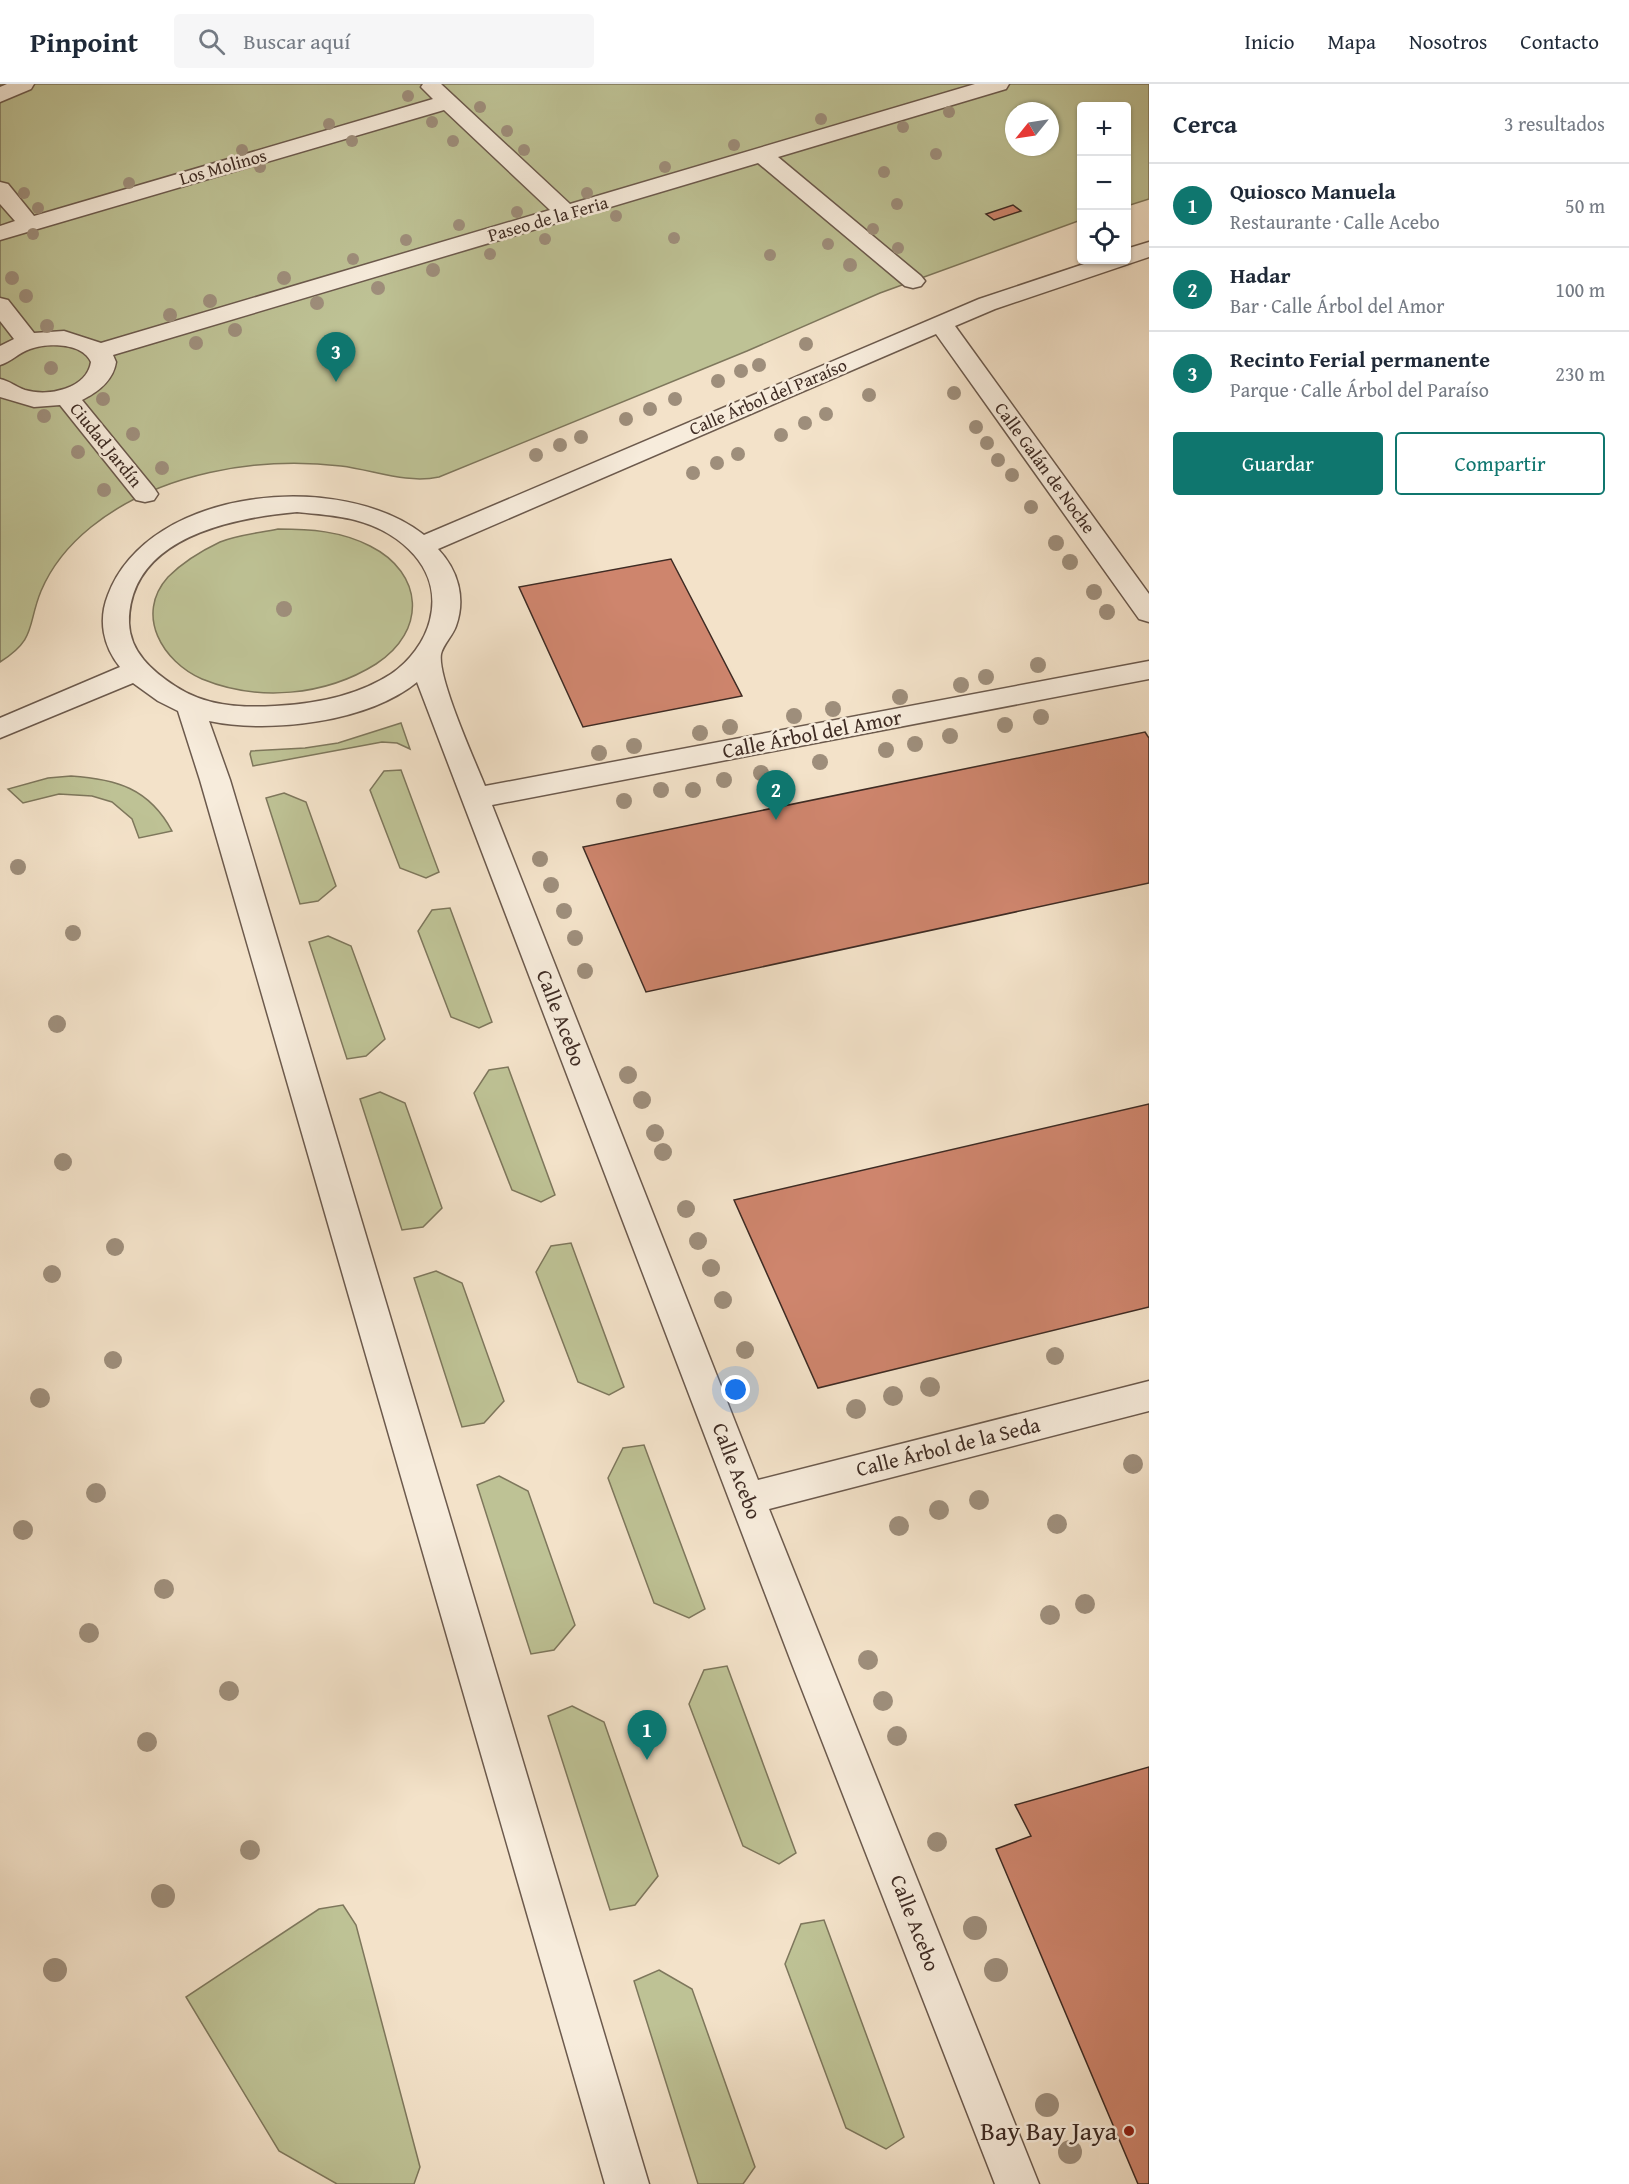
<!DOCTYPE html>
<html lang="es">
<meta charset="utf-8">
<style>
body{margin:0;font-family:"Gentium Book Plus",serif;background:#f6f6f7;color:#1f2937}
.controls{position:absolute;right:18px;top:18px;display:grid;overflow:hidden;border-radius:6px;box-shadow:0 2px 4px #0004}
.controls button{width:54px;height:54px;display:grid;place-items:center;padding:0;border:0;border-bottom:2px solid #e0e1e3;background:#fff;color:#1f2937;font:30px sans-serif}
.compass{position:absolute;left:1005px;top:18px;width:54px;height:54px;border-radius:50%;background:#fff;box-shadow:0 2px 4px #0004;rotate:240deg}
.you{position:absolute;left:736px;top:1306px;width:21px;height:21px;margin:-15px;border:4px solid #fff;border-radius:50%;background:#1a73e8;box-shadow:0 0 0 9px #1a73e833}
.badge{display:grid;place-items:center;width:39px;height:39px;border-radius:50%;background:#0f766e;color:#fff;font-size:20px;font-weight:700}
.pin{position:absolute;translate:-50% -50px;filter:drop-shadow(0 2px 3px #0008)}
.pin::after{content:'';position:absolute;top:32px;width:21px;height:18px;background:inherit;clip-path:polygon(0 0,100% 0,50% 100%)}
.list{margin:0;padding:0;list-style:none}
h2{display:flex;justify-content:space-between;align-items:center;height:78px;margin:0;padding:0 24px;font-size:26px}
h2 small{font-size:20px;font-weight:400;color:#747a83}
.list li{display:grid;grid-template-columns:39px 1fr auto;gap:18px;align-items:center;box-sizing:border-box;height:84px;padding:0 24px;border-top:2px solid #e0e1e3}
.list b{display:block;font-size:22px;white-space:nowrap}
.list p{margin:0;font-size:20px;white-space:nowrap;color:#747a83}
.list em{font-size:20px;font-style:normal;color:#747a83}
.actions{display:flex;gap:12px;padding:18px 24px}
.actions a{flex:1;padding:14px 0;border:2px solid #0f766e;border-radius:6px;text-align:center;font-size:21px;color:#0f766e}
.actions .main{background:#0f766e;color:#fff}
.icon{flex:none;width:33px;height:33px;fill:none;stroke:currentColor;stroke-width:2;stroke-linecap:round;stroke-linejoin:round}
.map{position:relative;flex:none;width:1149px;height:2100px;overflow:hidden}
header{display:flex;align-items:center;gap:36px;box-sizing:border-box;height:84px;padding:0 30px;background:#fff;border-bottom:2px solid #e0e1e3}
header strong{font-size:28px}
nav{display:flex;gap:33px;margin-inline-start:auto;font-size:21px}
.search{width:420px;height:54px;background:#f6f6f7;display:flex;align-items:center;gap:15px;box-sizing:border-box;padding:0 21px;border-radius:6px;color:#747a83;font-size:22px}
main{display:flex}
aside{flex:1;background:#fff}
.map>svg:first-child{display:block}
.green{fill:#bec295;stroke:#7e775c;stroke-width:1.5;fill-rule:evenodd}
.building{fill:#ce856d;stroke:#3f2c24;stroke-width:1.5}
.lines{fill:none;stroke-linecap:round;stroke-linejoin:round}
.minor-casing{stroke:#6c5a4d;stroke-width:3}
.minor{fill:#f7ecdc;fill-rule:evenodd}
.tree{fill:#9e8e7b}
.poi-dot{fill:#8f2418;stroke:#f7ecdc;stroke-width:2}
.labels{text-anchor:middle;stroke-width:5;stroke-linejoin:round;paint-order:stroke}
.far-street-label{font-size:18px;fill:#3f2c24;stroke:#f7ecdc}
.street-label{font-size:21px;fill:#3f2c24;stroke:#f7ecdc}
.near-poi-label{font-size:26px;fill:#3f2c24;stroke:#f7ecdc;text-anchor:end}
</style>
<header>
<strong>Pinpoint</strong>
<div class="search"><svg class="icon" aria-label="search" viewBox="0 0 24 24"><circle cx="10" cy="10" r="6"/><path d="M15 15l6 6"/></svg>Buscar aquí</div>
<nav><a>Inicio</a><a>Mapa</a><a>Nosotros</a><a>Contacto</a></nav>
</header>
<main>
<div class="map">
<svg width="1149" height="2100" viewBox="0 0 1149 2100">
<rect width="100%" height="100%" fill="#f3e2c9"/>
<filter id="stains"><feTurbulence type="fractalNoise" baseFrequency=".00333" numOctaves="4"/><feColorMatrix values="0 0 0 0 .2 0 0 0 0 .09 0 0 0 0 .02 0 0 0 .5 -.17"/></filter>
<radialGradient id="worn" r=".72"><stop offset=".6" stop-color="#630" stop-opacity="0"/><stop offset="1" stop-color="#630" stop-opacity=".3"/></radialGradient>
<g class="green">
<path d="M 0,0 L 1149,0 L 1149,115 L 1127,122 L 1126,22 L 1082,22 L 1081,136 L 880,209 L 747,267 L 439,393 C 406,400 374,386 341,382 C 257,372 158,389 91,443 C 70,460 52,481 41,507 C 27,541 37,555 0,578 ZM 1014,27 L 1050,27 L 1050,63 L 1014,63 Z"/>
<path d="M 278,445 C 310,445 341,447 370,462 C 424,489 427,547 376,580 C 325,612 258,618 202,595 C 163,578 134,531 168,493 C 183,478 201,467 220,458 C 237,451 259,449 278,445 Z"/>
<path d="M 401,639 L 410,665 L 397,659 L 382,658 L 253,682 L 250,670 L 251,667 L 305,664 L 338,659 Z"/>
<path d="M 401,686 L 439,788 L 426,794 L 400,784 L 370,706 L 384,687 Z"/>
<path d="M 71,692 C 116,695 149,704 172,747 L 139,754 L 132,735 L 112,718 L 92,712 L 59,710 L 23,719 L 8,705 L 48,694 Z"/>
<path d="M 284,709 L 306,718 L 336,802 L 318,817 L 300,820 L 266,714 Z"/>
<path d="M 450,824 L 492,938 L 479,944 L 451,933 L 418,847 L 432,826 Z"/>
<path d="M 328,852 L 351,862 L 385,955 L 366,972 L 347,975 L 309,858 Z"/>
<path d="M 508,983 L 555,1111 L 541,1118 L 512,1106 L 474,1009 L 489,986 Z"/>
<path d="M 380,1008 L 405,1019 L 442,1124 L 423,1143 L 402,1146 L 360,1015 Z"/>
<path d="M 571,1159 L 624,1303 L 609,1311 L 578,1298 L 536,1188 L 551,1162 Z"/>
<path d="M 436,1187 L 462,1199 L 504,1317 L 484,1339 L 462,1343 L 414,1194 Z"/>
<path d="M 644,1361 L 705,1525 L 689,1534 L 654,1519 L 608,1394 L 623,1364 Z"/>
<path d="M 499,1392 L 528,1407 L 575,1541 L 554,1566 L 531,1570 L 477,1401 Z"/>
<path d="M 727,1582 L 796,1769 L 779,1780 L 743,1762 L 689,1620 L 704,1586 Z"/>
<path d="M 572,1622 L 604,1638 L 658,1792 L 635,1821 L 610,1826 L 548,1632 Z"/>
<path d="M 343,1821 L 356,1841 L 420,2083 L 414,2100 L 337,2100 L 279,2067 L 186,1913 L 319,1825 Z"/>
<path d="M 824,1836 L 904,2053 L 886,2065 L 846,2044 L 785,1880 L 801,1840 Z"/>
<path d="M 659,1886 L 692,1905 L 755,2083 L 743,2100 L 698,2100 L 634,1897 Z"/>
</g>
<g class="building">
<path d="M 1013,121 L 1021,127 L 994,136 L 986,130 Z"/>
<path d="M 671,475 L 742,612 L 583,643 L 519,503 Z"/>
<path d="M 1145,648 L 1149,654 L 1149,799 L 646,908 L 583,763 Z"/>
<path d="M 1149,1020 L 1149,1223 L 818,1304 L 734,1116 Z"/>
<path d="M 1149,1683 L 1149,2100 L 1138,2100 L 996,1765 L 1031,1752 L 1015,1721 Z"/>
</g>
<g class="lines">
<defs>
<g id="minor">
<path d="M 7,0 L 34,0 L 31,5 L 0,18 L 0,3 Z"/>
<path d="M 423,0 L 441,0 L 570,120 L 975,0 L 1009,0 L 1006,5 L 778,73 L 921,192 L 925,197 L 921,202 L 913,204 L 905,202 L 758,79 L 113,271 L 116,278 C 113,297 98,308 82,316 L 154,404 L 158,410 L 154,416 L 145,418 L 136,416 L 60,321 L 34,323 L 0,313 L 0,295 C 10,297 16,303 25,306 C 48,313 87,305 91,278 C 82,258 47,259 30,265 C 18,269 11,278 0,281 L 0,262 L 14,255 L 0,237 L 0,214 L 8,216 L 34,249 L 64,247 L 101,259 L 550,126 L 444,26 L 0,156 L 0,142 L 15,137 L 0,120 L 0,98 L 8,100 L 34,132 L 433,15 L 421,3 Z"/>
<path d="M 1149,158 L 1149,173 L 995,225 L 955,242 L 1149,510 L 1149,538 L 1139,535 L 936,250 L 438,465 C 458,486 466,514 456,542 C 453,551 443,561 441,570 C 437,593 475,677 485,702 L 1149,577 L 1149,595 L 492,721 L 758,1396 L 1149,1297 L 1149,1327 L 769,1425 L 1039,2100 L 995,2100 L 792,1580 L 417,598 C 368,638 270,650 209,637 L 230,696 L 649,2100 L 605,2100 L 200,696 L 178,627 L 158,617 L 133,599 L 0,654 L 0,634 L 120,583 C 103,562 98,536 108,511 C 149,402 342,386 424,451 L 979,215 L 1096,176 L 1126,176 L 1126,165 ZM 297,428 C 316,430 336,431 355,436 C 401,448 443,485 430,536 C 425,557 409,578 391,590 C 357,612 315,620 275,622 C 239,624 205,622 175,602 C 152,587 130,568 129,539 C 129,453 232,434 297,428 Z"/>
</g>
</defs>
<use href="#minor" class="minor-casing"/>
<use href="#minor" class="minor"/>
</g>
<g class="tree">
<circle cx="408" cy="12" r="6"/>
<circle cx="480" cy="23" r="6"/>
<circle cx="949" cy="28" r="6"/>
<circle cx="821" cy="35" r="6"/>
<circle cx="432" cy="38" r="6"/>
<circle cx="329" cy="40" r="6"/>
<circle cx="903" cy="43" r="6"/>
<circle cx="507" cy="47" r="6"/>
<circle cx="352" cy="57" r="6"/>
<circle cx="453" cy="57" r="6"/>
<circle cx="734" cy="61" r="6"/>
<circle cx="242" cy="66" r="6"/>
<circle cx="524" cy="66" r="6"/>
<circle cx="936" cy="70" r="6"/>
<circle cx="260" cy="83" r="6"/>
<circle cx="665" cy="83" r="6"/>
<circle cx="884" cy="88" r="6"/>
<circle cx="129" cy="99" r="6"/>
<circle cx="24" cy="109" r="6"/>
<circle cx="587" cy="109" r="6"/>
<circle cx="897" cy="120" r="6"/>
<circle cx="38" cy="124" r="6"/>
<circle cx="517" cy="128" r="6"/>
<circle cx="616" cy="132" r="6"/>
<circle cx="459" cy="141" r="6"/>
<circle cx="873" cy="145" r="6"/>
<circle cx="33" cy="150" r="6"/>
<circle cx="674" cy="154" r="6"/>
<circle cx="545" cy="155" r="6"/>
<circle cx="406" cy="156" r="6"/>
<circle cx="828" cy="160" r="6"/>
<circle cx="898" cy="164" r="6"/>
<circle cx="490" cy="170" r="6"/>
<circle cx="770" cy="171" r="6"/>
<circle cx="353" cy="175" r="6"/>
<circle cx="850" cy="181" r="7"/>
<circle cx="433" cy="186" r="7"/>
<circle cx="12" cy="194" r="7"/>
<circle cx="284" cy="194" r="7"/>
<circle cx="378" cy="204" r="7"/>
<circle cx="26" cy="212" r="7"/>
<circle cx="210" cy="217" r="7"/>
<circle cx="317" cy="219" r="7"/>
<circle cx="170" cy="231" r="7"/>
<circle cx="47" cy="242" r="7"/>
<circle cx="235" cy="246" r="7"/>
<circle cx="196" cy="259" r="7"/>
<circle cx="806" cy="260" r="7"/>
<circle cx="759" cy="281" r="7"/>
<circle cx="51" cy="284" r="7"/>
<circle cx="741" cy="287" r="7"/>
<circle cx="718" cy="297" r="7"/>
<circle cx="954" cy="309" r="7"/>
<circle cx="869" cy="311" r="7"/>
<circle cx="103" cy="315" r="7"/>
<circle cx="675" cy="315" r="7"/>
<circle cx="650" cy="325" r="7"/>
<circle cx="826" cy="330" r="7"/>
<circle cx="44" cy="332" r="7"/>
<circle cx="626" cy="335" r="7"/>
<circle cx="805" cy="339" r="7"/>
<circle cx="976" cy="343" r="7"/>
<circle cx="133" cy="350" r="7"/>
<circle cx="781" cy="351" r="7"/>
<circle cx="581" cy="353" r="7"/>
<circle cx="987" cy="359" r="7"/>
<circle cx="560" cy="361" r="7"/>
<circle cx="78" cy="368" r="7"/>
<circle cx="738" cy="370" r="7"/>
<circle cx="536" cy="371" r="7"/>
<circle cx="998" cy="376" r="7"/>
<circle cx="717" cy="379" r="7"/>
<circle cx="162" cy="384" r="7"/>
<circle cx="693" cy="389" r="7"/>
<circle cx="1012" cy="391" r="7"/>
<circle cx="104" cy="406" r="7"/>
<circle cx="1031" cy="423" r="7"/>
<circle cx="1056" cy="459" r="8"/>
<circle cx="1070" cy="478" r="8"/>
<circle cx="1094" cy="508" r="8"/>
<circle cx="284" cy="525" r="8"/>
<circle cx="1107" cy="528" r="8"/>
<circle cx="1038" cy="581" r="8"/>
<circle cx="986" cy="593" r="8"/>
<circle cx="961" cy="601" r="8"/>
<circle cx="900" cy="613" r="8"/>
<circle cx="833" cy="625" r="8"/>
<circle cx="794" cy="632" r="8"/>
<circle cx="1041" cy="633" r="8"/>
<circle cx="1005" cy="641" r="8"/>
<circle cx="730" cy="643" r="8"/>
<circle cx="700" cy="649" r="8"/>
<circle cx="950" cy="652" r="8"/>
<circle cx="915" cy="660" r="8"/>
<circle cx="634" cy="662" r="8"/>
<circle cx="886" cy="666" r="8"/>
<circle cx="599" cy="669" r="8"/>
<circle cx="820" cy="678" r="8"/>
<circle cx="761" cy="689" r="8"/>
<circle cx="724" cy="696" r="8"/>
<circle cx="661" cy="706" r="8"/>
<circle cx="693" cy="706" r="8"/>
<circle cx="624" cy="717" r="8"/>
<circle cx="540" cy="775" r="8"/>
<circle cx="18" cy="783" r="8"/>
<circle cx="551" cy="801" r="8"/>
<circle cx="564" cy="827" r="8"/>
<circle cx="73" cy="849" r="8"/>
<circle cx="575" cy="854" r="8"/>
<circle cx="585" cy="887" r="8"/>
<circle cx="57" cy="940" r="9"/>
<circle cx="628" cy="991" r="9"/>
<circle cx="642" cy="1016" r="9"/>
<circle cx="655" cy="1049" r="9"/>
<circle cx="663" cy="1068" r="9"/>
<circle cx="63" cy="1078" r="9"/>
<circle cx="686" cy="1125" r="9"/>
<circle cx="698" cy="1157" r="9"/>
<circle cx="115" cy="1163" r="9"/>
<circle cx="711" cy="1184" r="9"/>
<circle cx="52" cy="1190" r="9"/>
<circle cx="723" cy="1216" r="9"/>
<circle cx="745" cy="1266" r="9"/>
<circle cx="1055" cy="1272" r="9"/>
<circle cx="113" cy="1276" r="9"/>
<circle cx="930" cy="1303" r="10"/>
<circle cx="893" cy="1312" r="10"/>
<circle cx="40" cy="1314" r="10"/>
<circle cx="856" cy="1325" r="10"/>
<circle cx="1133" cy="1380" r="10"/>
<circle cx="96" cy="1409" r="10"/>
<circle cx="979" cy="1416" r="10"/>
<circle cx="939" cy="1426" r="10"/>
<circle cx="1057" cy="1440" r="10"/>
<circle cx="899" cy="1442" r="10"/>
<circle cx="23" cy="1446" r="10"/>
<circle cx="164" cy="1505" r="10"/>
<circle cx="1085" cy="1520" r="10"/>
<circle cx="1050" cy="1531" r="10"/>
<circle cx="89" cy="1549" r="10"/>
<circle cx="868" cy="1576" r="10"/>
<circle cx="229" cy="1607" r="10"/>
<circle cx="883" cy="1617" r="10"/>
<circle cx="897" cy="1652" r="10"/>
<circle cx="147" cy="1658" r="10"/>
<circle cx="937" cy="1758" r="10"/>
<circle cx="250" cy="1766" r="10"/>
<circle cx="163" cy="1812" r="12"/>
<circle cx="975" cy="1844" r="12"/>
<circle cx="55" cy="1886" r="12"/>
<circle cx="996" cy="1886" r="12"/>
<circle cx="1047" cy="2021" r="12"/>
<circle cx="1070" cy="2068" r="12"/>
</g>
<circle class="poi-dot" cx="1129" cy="2047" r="6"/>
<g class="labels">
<g class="far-street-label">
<text transform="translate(223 83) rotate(-16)" y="6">Los Molinos</text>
<text transform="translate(548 135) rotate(-16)" y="6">Paseo de la Feria</text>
<text transform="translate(768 313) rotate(-23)" y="6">Calle Árbol del Paraíso</text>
<text transform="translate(106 361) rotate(51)" y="6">Ciudad Jardín</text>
<text transform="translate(1045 384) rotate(54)" y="6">Calle Galán de Noche</text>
</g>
<g class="street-label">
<text transform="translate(812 650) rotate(-11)" y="7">Calle Árbol del Amor</text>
<text transform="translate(561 934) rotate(69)" y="7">Calle Acebo</text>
<text transform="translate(948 1363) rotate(-14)" y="7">Calle Árbol de la Seda</text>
<text transform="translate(737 1387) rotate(69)" y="7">Calle Acebo</text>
<text transform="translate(915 1839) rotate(69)" y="7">Calle Acebo</text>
</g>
<g class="near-poi-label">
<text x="1117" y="2056">Bay Bay Jaya</text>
</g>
</g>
<rect width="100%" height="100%" filter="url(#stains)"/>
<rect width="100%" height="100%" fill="url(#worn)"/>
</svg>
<div class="controls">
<button>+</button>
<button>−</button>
<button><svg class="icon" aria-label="locate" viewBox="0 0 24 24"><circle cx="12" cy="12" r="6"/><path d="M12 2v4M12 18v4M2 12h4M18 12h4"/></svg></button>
</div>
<svg class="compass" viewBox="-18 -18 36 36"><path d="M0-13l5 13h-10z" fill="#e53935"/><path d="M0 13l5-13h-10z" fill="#747a83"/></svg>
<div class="you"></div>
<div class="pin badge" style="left:647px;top:1676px">1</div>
<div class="pin badge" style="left:776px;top:736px">2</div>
<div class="pin badge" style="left:336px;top:298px">3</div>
</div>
<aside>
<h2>Cerca<small>3 resultados</small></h2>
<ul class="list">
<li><span class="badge">1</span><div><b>Quiosco Manuela</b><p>Restaurante · Calle Acebo</p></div><em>50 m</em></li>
<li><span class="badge">2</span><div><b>Hadar</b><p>Bar · Calle Árbol del Amor</p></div><em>100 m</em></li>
<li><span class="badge">3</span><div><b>Recinto Ferial permanente</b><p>Parque · Calle Árbol del Paraíso</p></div><em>230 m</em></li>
</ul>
<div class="actions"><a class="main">Guardar</a><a>Compartir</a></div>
</aside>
</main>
